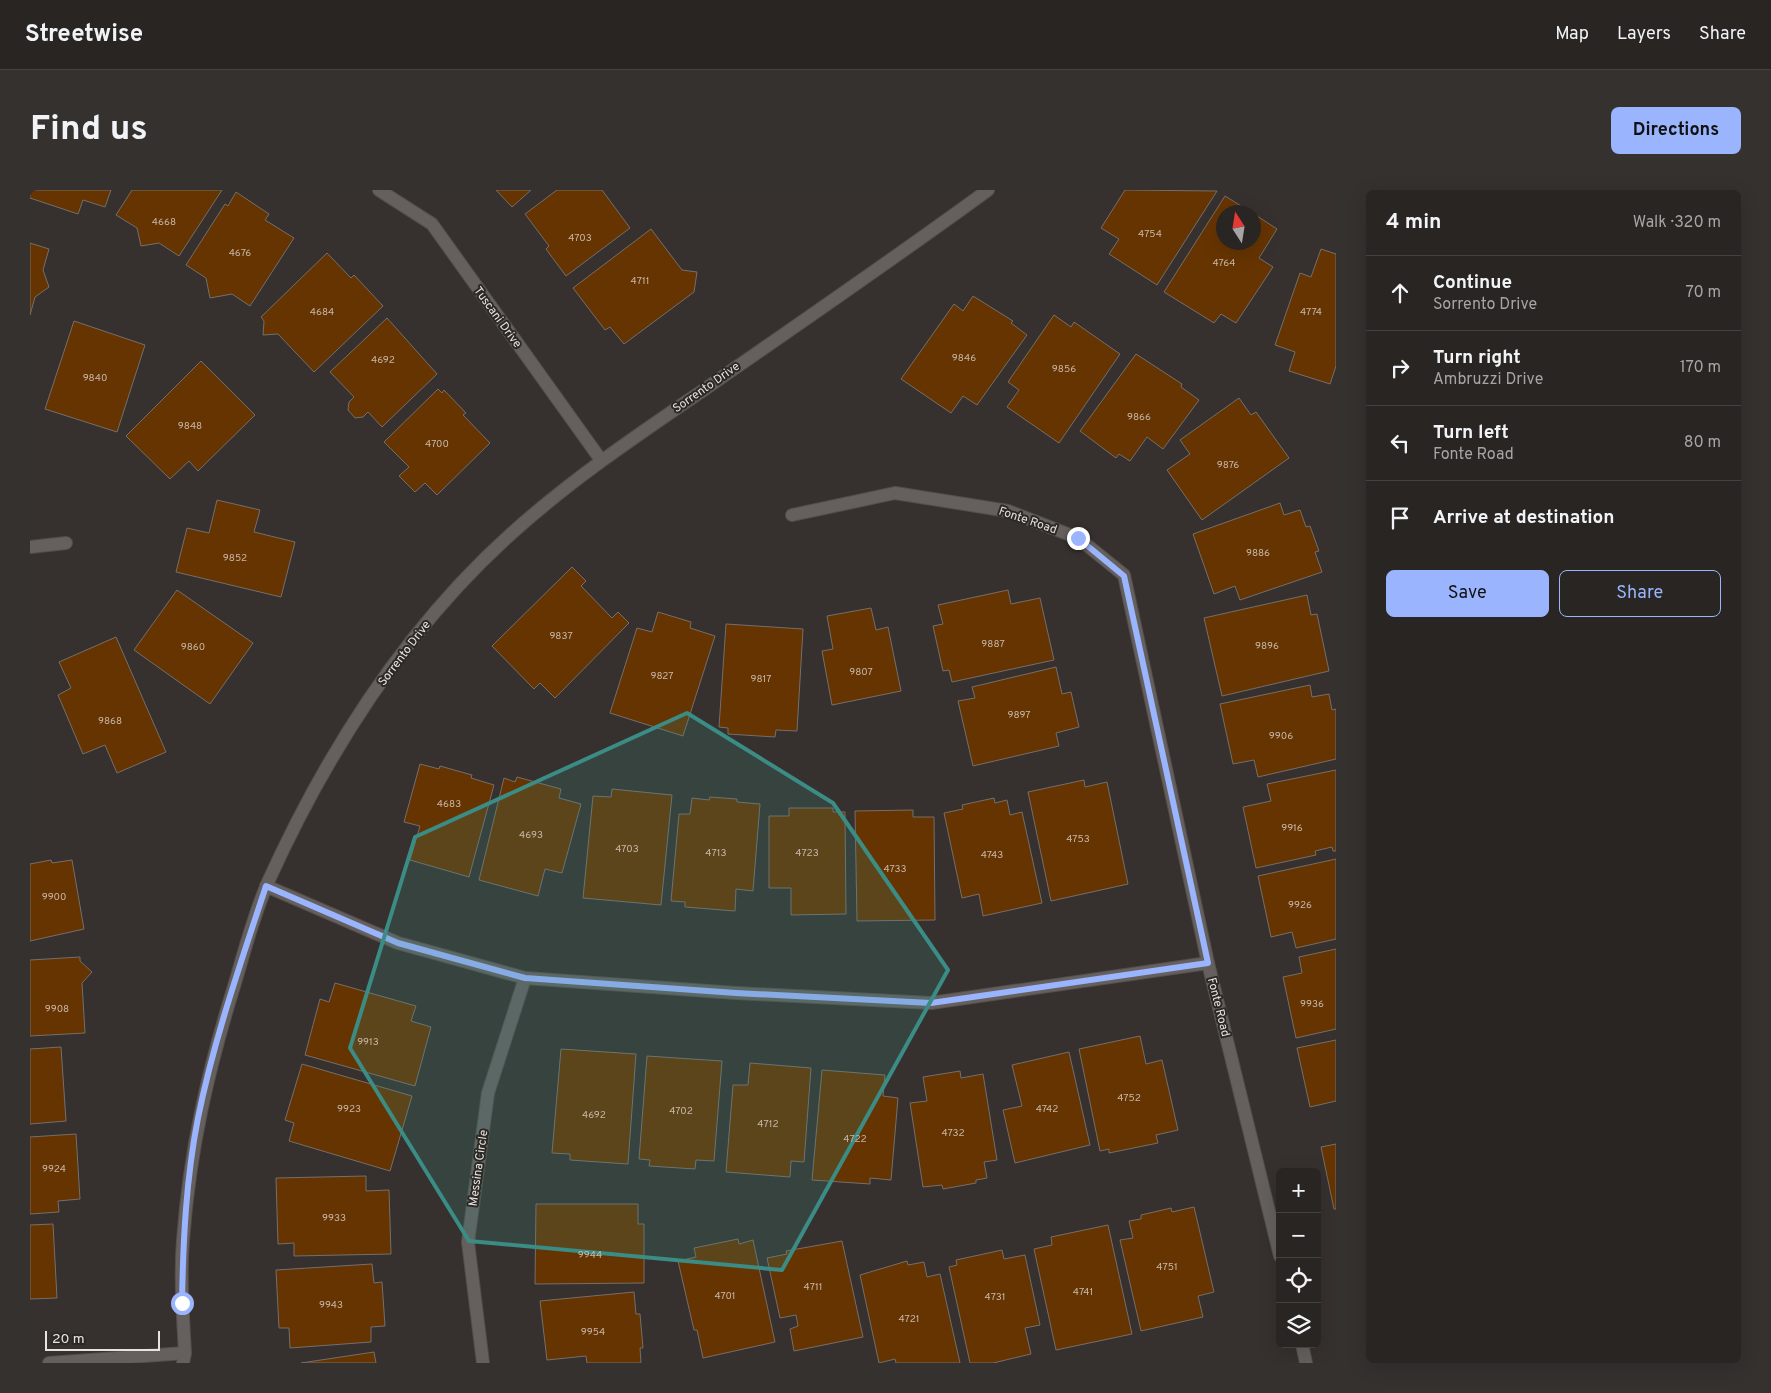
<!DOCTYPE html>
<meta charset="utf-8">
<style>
body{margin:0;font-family:Overpass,sans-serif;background:#34312f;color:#f1f3f6}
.controls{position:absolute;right:15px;bottom:15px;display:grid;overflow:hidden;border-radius:8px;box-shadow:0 5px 20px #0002}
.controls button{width:45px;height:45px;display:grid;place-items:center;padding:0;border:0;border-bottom:1px solid #444240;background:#282522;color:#f1f3f6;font:25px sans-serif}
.compass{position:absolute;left:1186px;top:15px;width:45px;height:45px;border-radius:50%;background:#282522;box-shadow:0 5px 20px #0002;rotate:348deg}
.scale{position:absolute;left:15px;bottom:12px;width:115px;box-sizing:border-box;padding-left:5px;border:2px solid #e7e3e1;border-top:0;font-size:14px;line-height:18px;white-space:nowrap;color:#e7e3e1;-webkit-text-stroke:4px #2c2824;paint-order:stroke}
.stop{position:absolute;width:15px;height:15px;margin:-11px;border:4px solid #9ab5fd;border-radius:50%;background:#fff}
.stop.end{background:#9ab5fd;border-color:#fff;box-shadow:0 1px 5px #0008}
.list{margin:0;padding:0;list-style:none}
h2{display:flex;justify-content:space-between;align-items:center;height:65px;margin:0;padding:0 20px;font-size:21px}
h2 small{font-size:16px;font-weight:400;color:#a5a5a5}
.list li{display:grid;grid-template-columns:32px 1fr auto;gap:15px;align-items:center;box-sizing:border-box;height:75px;padding:0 20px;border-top:1px solid #444240}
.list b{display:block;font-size:19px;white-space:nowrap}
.list p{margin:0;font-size:16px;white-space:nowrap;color:#a5a5a5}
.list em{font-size:16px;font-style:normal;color:#a5a5a5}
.actions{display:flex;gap:10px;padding:15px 20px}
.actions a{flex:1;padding:11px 0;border:1px solid #9ab5fd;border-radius:8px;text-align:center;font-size:18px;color:#9ab5fd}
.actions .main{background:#9ab5fd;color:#111}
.icon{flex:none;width:28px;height:28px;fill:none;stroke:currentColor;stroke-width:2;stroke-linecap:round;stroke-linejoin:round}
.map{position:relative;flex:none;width:1306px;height:1173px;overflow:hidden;border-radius:8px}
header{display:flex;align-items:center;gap:30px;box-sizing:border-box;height:70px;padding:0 25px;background:#282522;border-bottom:1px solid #444240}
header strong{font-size:24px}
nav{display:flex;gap:28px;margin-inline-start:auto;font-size:18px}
.intro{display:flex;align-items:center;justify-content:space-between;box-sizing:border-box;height:120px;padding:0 30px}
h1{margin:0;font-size:35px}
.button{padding:12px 22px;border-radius:8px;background:#9ab5fd;color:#111;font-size:18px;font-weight:700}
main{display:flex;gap:30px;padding:0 30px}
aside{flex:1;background:#282522;border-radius:8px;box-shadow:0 5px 20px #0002}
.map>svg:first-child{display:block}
.building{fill:#663400;stroke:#746f6b}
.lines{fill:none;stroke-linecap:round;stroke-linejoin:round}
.minor-casing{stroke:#524e4b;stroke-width:14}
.tertiary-casing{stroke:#524e4b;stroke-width:14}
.minor{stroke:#65605d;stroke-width:12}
.tertiary{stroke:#65605d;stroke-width:12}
.route{stroke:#9ab5fd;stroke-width:6}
.marked{fill:#3a8c85;fill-opacity:0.2;stroke:#3a8c85;stroke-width:4;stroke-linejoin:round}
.labels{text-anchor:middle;stroke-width:4;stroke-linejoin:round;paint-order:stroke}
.number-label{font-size:10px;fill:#c7b7a9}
.street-label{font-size:12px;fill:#e7e3e1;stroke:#2c2824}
</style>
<header>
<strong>Streetwise</strong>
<nav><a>Map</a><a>Layers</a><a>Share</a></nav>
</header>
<div class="intro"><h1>Find us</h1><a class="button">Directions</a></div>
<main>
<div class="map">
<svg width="1306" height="1173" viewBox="0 0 1306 1173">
<rect width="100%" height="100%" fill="#36312e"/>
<g class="building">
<path d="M 0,0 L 81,0 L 75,17 L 53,10 L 48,24 L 0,8 Z"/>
<path d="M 102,0 L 192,0 L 149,66 L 129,53 L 111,56 L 107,38 L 86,25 Z"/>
<path d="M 466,0 L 501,0 L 482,17 Z"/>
<path d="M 527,0 L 572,0 L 600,38 L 536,86 L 516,59 L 519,56 L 495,24 Z"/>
<path d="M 1095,0 L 1187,1 L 1127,95 L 1079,64 L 1089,49 L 1071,38 Z"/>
<path d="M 206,2 L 239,24 L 235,30 L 264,48 L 220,116 L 202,104 L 180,108 L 176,88 L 156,75 L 195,14 L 198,16 Z"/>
<path d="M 1195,6 L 1221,22 L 1194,22 L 1194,52 L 1224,52 L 1224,24 L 1247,39 L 1229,68 L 1243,77 L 1206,133 L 1191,124 L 1184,133 L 1134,102 Z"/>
<path d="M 621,39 L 652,80 L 667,82 L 664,102 L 594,154 L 580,137 L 575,140 L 543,98 Z"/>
<path d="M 0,53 L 19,59 L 13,80 L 19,97 L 5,107 L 0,125 Z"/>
<path d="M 1291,59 L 1306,64 L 1306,176 L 1300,194 L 1259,181 L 1265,162 L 1245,155 L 1270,83 L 1281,87 Z"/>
<path d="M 297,63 L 321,88 L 324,85 L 353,116 L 284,182 L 248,144 L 233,145 L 234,131 L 231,127 Z"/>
<path d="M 943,106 L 983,131 L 981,133 L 997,145 L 947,215 L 933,206 L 921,223 L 871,189 L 924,114 L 933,121 Z"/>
<path d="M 1024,125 L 1041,137 L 1044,132 L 1090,164 L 1029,253 L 977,217 L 989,200 L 978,192 Z"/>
<path d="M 357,128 L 407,184 L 352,237 L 338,222 L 333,227 L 325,228 L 318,220 L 319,212 L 324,207 L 300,182 Z"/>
<path d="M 44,131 L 115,155 L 87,242 L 15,219 Z"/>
<path d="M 1106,164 L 1152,194 L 1151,197 L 1169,210 L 1133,259 L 1117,247 L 1100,271 L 1089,264 L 1086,268 L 1050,241 Z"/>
<path d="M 171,171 L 225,225 L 168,281 L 159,271 L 140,289 L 96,246 Z"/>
<path d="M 408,199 L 412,203 L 414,200 L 436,223 L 433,225 L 460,253 L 407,305 L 395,293 L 385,302 L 369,286 L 379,277 L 354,252 Z"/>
<path d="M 1209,208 L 1221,225 L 1226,222 L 1259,268 L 1172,330 L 1137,280 L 1160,264 L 1150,250 Z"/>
<path d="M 187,310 L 230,320 L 224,342 L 265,352 L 251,407 L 146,382 L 157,338 L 179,343 Z"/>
<path d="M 1250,313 L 1254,325 L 1270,320 L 1276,337 L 1280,336 L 1289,361 L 1285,362 L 1292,382 L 1210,410 L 1205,396 L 1184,404 L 1163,344 Z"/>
<path d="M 542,377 L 556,391 L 551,396 L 582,428 L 588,422 L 599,433 L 525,508 L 510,493 L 504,499 L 462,456 Z"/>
<path d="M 147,400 L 223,453 L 180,514 L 104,460 Z"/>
<path d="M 978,400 L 981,414 L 1010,408 L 1024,470 L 922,492 L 919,480 L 913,481 L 903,436 L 913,434 L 908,415 Z"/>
<path d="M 1277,405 L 1281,425 L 1287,424 L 1299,481 L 1192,506 L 1174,428 Z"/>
<path d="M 841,418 L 846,440 L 858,437 L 871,501 L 802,515 L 792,461 L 803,459 L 797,426 Z"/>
<path d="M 628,422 L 661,432 L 660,438 L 685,446 L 653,546 L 580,523 L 607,438 L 622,442 Z"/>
<path d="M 696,434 L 773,439 L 767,541 L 746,540 L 745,547 L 698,544 L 698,538 L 689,537 Z"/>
<path d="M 86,447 L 136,562 L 87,583 L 75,555 L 53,564 L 28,505 L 41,498 L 29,472 Z"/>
<path d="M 1026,477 L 1032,504 L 1041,502 L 1049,537 L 1026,543 L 1029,556 L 943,576 L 928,511 L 945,508 L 942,497 Z"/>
<path d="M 1280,495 L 1282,507 L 1299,504 L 1302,520 L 1306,519 L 1306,569 L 1228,587 L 1224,570 L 1203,574 L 1190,514 Z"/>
<path d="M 390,574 L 409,579 L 410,576 L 442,585 L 441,588 L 464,595 L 439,687 L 380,670 L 390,636 L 374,632 Z"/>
<path d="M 1306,580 L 1306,661 L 1303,661 L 1302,657 L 1285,661 L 1286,665 L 1226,678 L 1213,617 L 1241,611 L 1237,594 Z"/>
<path d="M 487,587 L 531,599 L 529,608 L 551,614 L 532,683 L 515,679 L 508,706 L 449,690 L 474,588 L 485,592 Z"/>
<path d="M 1054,590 L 1055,597 L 1077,592 L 1098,694 L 1021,711 L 998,602 Z"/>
<path d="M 582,599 L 642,605 L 631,715 L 553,708 L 563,606 L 581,607 Z"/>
<path d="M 680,607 L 707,609 L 707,612 L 730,614 L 723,701 L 706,699 L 705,721 L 655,717 L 655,712 L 641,711 L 649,624 L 660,624 L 662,608 L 679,610 Z"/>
<path d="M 964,608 L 965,613 L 977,610 L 980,625 L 992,622 L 1012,713 L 953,726 L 949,704 L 932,708 L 914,623 L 933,619 L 932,615 Z"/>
<path d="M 759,618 L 803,618 L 803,622 L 815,622 L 816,724 L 761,725 L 761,698 L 739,698 L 739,626 L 759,626 Z"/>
<path d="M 883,620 L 883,627 L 904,627 L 905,730 L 827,731 L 825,621 Z"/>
<path d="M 1306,669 L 1306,749 L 1266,758 L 1262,742 L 1241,747 L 1228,686 Z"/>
<path d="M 21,670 L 22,673 L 42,670 L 54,739 L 0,751 L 0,674 Z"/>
<path d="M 1306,759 L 1306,839 L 1266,848 L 1253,787 L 1272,783 L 1269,767 Z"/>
<path d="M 50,767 L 50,771 L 62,782 L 52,793 L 55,843 L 0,846 L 0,770 Z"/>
<path d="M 305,793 L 386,816 L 381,831 L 401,837 L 385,896 L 275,865 L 290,809 L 299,812 Z"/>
<path d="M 1110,846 L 1116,874 L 1132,870 L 1148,940 L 1126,945 L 1128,953 L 1079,963 L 1079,959 L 1070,961 L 1049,859 Z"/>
<path d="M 1306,850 L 1306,911 L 1280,917 L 1267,858 Z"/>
<path d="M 31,857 L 36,931 L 0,934 L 0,859 Z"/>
<path d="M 531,859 L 606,864 L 598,974 L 540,970 L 540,964 L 522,963 Z"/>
<path d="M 1039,862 L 1060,955 L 985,973 L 973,920 L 992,916 L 982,875 Z"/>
<path d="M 617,866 L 692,871 L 684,971 L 666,970 L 665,979 L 619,976 L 620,970 L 609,969 Z"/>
<path d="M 720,873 L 781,878 L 774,972 L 761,971 L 760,987 L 696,982 L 703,895 L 718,895 Z"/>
<path d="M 272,874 L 382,906 L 360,981 L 259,951 L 264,933 L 255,930 Z"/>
<path d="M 792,880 L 855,885 L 853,906 L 868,908 L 861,990 L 840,988 L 840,994 L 782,990 Z"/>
<path d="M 930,881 L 931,888 L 953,884 L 967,970 L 954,972 L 957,988 L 946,990 L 946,993 L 913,999 L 912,995 L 893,997 L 880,913 L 897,911 L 893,887 Z"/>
<path d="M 46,944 L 50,1009 L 28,1011 L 29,1022 L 0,1024 L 0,947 Z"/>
<path d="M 1306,954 L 1306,1019 L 1304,1019 L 1291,957 Z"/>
<path d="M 336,986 L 336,1001 L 359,1000 L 361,1064 L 264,1066 L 264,1053 L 248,1054 L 246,988 Z"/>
<path d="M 506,1014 L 608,1014 L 608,1034 L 614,1034 L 614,1093 L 505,1094 Z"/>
<path d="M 1164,1017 L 1184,1102 L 1168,1106 L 1173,1127 L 1111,1141 L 1090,1050 L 1103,1048 L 1099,1031 L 1111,1029 L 1111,1025 L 1141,1018 L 1142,1022 Z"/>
<path d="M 23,1034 L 27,1108 L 0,1109 L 0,1035 Z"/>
<path d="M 1078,1035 L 1102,1144 L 1026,1160 L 1004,1059 L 1022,1055 L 1021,1047 Z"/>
<path d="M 708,1049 L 709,1054 L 723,1050 L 745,1152 L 673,1168 L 667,1140 L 664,1140 L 648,1071 L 666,1067 L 664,1058 Z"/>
<path d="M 812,1051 L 833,1147 L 764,1161 L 760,1139 L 768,1136 L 766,1125 L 750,1128 L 737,1068 L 757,1064 L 756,1061 Z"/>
<path d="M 972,1060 L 974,1069 L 995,1065 L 1010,1135 L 995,1138 L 1001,1164 L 963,1173 L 940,1173 L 919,1077 L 927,1075 L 926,1070 Z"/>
<path d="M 877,1071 L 878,1075 L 894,1072 L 897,1087 L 910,1084 L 930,1173 L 866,1173 L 865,1169 L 849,1173 L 830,1085 Z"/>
<path d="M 342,1074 L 344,1093 L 352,1092 L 355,1136 L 341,1137 L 341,1152 L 260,1158 L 259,1138 L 249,1138 L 246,1080 Z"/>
<path d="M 604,1102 L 606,1124 L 610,1124 L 613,1158 L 610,1158 L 611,1173 L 557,1173 L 556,1166 L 517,1170 L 510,1111 Z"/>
<path d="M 344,1162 L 346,1173 L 271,1173 Z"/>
</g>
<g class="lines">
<defs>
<g id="minor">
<path d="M 349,0 L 402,34 L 571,270"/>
<path d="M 762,325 L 865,303 L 978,321 L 1048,348 L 1094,385 L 1178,773 L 1250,1066"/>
<path d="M 0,357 L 36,353"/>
<path d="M 236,696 L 368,753 L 495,788 L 706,803 L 901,813 L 1178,773"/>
<path d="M 1272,1154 L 1276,1173"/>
<path d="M 19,1173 L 155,1163"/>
<path d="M 453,1173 L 438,1052 L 458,903 L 495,788"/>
</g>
<path id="tertiary" d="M 153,1173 L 155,1163 C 153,1126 150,1087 153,1050 C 160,958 178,880 205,793 C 215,759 224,724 238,692 C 296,564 376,438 482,343 C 542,289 609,244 675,199 C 770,133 865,68 958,0"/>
</defs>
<use href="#minor" class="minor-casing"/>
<use href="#tertiary" class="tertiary-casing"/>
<use href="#minor" class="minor"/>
<use href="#tertiary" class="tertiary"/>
</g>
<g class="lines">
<path class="route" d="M 152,1113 C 153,1051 156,989 168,928 C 184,849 211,772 236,696 L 368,753 L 495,788 L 706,803 L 901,813 L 1178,773 L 1094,386 L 1048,348"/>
</g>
<path class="marked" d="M 657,523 L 803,613 L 918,780 L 752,1080 L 439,1051 L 320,858 L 385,647 Z"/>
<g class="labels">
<g class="number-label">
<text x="134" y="35">4668</text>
<text x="1120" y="47">4754</text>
<text x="550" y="51">4703</text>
<text x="210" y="66">4676</text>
<text x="1194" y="76">4764</text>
<text x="610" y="94">4711</text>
<text x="292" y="125">4684</text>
<text x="1281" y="125">4774</text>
<text x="934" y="171">9846</text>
<text x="353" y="173">4692</text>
<text x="1034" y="182">9856</text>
<text x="65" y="191">9840</text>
<text x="1109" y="230">9866</text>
<text x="160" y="239">9848</text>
<text x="407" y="257">4700</text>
<text x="1198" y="278">9876</text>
<text x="1228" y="366">9886</text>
<text x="205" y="371">9852</text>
<text x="531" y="449">9837</text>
<text x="963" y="457">9887</text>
<text x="1237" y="459">9896</text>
<text x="163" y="460">9860</text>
<text x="831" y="485">9807</text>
<text x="632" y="489">9827</text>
<text x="731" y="492">9817</text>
<text x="989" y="528">9897</text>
<text x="80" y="534">9868</text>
<text x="1251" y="549">9906</text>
<text x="419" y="617">4683</text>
<text x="1262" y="641">9916</text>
<text x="501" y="648">4693</text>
<text x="1048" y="652">4753</text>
<text x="597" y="662">4703</text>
<text x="686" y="666">4713</text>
<text x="777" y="666">4723</text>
<text x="962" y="668">4743</text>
<text x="865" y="682">4733</text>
<text x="24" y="710">9900</text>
<text x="1270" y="718">9926</text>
<text x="1282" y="817">9936</text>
<text x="27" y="822">9908</text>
<text x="338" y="855">9913</text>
<text x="1099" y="911">4752</text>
<text x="319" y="922">9923</text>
<text x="1017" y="922">4742</text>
<text x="651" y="924">4702</text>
<text x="564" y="928">4692</text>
<text x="738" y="937">4712</text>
<text x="923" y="946">4732</text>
<text x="825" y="952">4722</text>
<text x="24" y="982">9924</text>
<text x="304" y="1031">9933</text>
<text x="560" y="1068">9944</text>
<text x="1137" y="1080">4751</text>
<text x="783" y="1100">4711</text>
<text x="1053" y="1105">4741</text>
<text x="695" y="1109">4701</text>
<text x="965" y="1110">4731</text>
<text x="301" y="1118">9943</text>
<text x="879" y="1132">4721</text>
<text x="563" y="1145">9954</text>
</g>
<g class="street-label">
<text transform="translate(468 127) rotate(54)" y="4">Tuscani Drive</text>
<text transform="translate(676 197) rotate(-35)" y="4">Sorrento Drive</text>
<text transform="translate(998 330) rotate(19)" y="4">Fonte Road</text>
<text transform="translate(374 463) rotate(-53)" y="4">Sorrento Drive</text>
<text transform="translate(1189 817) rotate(76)" y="4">Fonte Road</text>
<text transform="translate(448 978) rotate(-82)" y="4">Messina Circle</text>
</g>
</g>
</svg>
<div class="controls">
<button>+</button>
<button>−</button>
<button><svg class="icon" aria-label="locate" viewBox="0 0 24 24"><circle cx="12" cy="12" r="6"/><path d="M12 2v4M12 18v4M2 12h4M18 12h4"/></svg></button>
<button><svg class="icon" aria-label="layers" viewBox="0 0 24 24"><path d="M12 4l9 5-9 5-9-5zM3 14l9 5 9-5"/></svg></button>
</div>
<svg class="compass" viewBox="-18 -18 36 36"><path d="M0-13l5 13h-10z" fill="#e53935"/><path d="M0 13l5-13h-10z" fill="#a5a5a5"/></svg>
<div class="scale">20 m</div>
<div class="stop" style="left:152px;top:1113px"></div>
<div class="stop end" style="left:1048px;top:348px"></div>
</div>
<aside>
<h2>4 min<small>Walk · 320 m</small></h2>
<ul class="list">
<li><svg class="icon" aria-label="ahead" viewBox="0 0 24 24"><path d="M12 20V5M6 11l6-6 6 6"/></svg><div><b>Continue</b><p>Sorrento Drive</p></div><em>70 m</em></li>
<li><svg class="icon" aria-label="right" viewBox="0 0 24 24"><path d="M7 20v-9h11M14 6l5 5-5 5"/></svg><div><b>Turn right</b><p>Ambruzzi Drive</p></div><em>170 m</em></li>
<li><svg class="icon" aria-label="left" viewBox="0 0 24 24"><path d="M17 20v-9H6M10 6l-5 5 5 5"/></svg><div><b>Turn left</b><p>Fonte Road</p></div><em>80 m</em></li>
<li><svg class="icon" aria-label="arrive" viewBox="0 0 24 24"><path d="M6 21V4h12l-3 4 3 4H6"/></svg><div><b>Arrive at destination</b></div></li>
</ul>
<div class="actions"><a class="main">Save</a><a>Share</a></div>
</aside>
</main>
